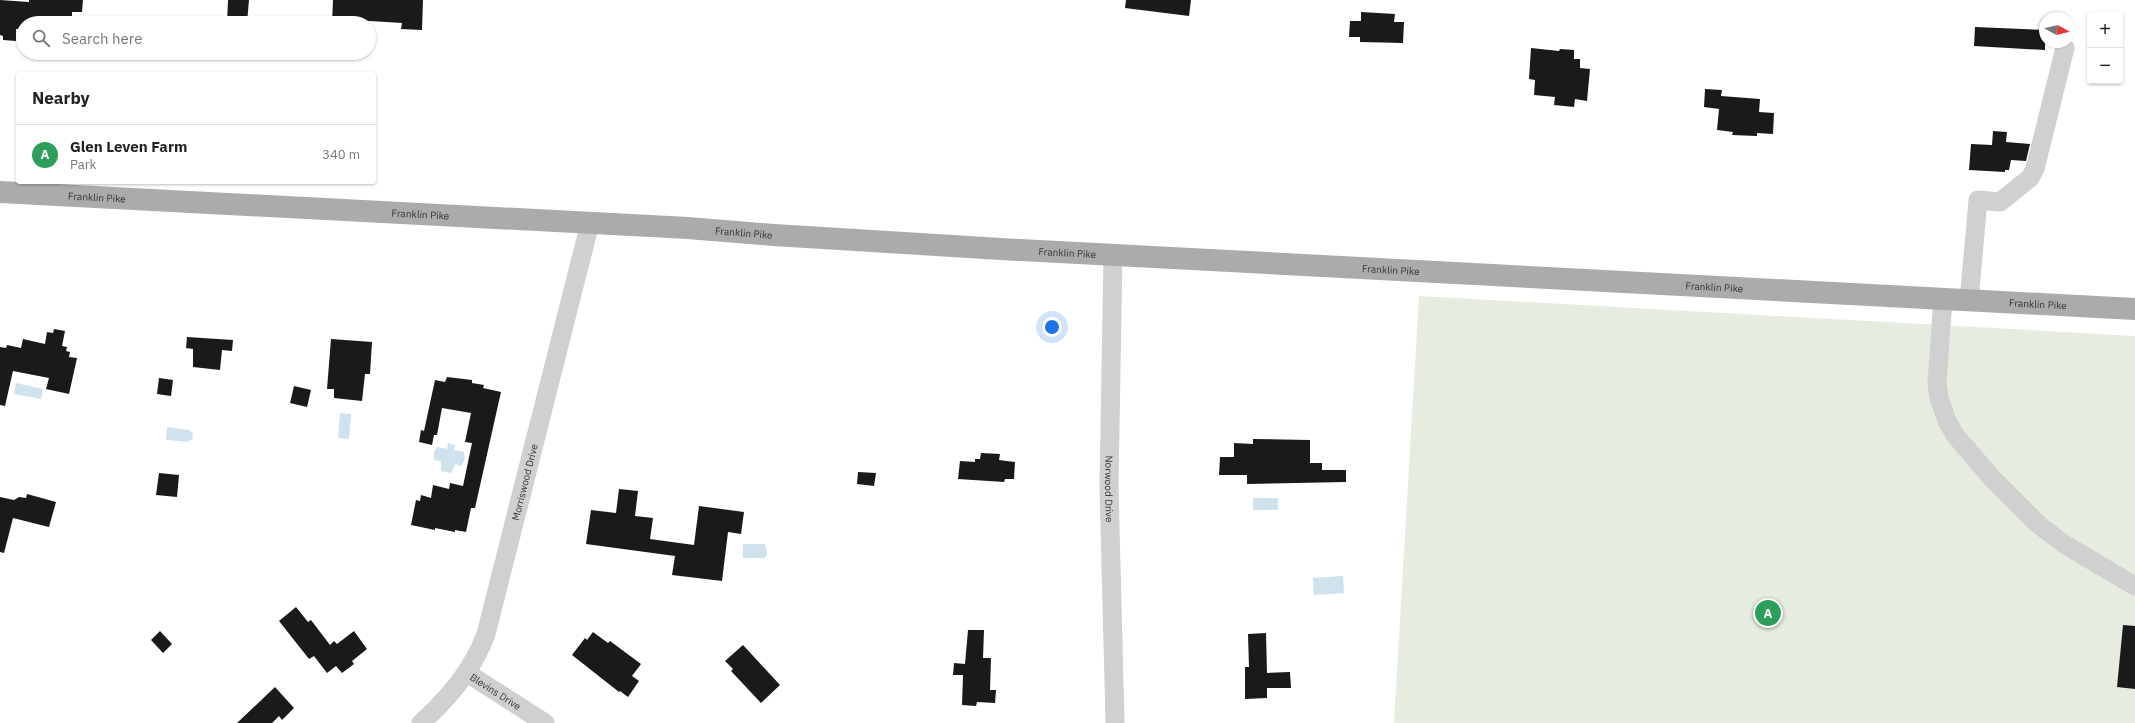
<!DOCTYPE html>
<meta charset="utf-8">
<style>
body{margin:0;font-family:"IBM Plex Sans",sans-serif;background:#f6f6f6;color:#222}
.controls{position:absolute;right:12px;top:12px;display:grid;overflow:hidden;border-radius:4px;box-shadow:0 1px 3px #0004}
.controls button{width:36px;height:36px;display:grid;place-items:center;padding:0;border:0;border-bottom:1px solid #e0e0e0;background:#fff;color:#222;font:20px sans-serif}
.compass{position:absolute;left:2039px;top:12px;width:36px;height:36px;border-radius:50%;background:#fff;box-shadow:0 1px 3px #0004;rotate:98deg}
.you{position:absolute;left:1052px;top:327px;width:14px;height:14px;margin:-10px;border:3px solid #fff;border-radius:50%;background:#1a73e8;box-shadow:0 0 0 6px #1a73e833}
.badge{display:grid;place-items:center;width:26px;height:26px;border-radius:50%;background:#e63946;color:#fff;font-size:13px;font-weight:700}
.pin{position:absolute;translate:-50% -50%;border:2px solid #fff;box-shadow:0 1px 4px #0006}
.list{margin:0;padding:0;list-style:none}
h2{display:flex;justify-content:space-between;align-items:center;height:52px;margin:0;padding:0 16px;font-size:17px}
h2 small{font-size:13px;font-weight:400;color:#767676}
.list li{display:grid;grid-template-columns:26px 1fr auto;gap:12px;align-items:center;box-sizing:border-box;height:60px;padding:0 16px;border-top:1px solid #e0e0e0}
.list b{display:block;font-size:15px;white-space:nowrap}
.list p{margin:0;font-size:13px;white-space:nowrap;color:#767676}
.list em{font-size:13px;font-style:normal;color:#767676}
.icon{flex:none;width:22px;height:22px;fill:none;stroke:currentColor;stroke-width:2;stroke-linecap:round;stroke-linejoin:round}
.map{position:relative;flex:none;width:2135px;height:723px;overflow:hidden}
.search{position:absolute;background:#fff;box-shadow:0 1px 3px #0004;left:16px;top:16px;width:360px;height:44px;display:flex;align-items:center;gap:10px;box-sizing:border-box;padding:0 14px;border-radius:22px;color:#767676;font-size:15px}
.panel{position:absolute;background:#fff;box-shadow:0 1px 3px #0004;left:16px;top:72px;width:360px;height:112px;border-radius:4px}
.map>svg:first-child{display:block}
.green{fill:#e6ecdf}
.water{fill:#cfe2ee}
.building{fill:#1a1a1a}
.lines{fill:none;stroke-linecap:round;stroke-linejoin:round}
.minor{stroke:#d0d0d0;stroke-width:19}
.major{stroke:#ababab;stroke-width:22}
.labels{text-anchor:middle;stroke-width:4;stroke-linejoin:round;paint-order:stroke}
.street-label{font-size:10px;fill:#333;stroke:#fff}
</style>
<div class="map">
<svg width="2135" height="723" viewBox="0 0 2135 723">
<rect width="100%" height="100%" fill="#fff"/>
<path class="green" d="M 1419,296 L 2135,336 L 2135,723 L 1394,723 Z"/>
<g class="water">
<path d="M 16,383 L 43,389 L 41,399 L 14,394 Z"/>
<path d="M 340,413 L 351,414 L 349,439 L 338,438 Z"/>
<path d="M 167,427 L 190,430 L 190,432 L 193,433 L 192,440 L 189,440 L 189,442 L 166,440 Z"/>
<path d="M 448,443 L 455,445 L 454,450 L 464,452 L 465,459 L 461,466 L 455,464 L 451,473 L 441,471 L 441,461 L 434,460 L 434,452 L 437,447 L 447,449 Z"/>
<rect x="1253" y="498" width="25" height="12"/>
<path d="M 743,544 L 765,544 C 766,551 769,551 765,558 L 743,558 Z"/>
<path d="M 1343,576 L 1344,593 L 1314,595 L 1313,578 Z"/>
</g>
<g class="building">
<path d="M 0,0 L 29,2 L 29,0 L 83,0 L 82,12 L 72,12 L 72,23 L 23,23 L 23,29 L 16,29 L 16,41 L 3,40 L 3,36 L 0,35 Z"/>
<path d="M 228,0 L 249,0 L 247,23 L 227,23 Z"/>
<path d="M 333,0 L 423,0 L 422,30 L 401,29 L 402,23 L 354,20 L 354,23 L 332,23 Z"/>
<path d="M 1126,0 L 1191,0 L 1189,16 L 1125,8 Z"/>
<path d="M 1361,12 L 1395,14 L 1394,22 L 1404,22 L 1403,43 L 1360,42 L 1360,37 L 1349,37 L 1350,21 L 1361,21 Z"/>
<path d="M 1975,27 L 2045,30 L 2045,50 L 1974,46 Z"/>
<path d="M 1531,48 L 1559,51 L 1560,49 L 1574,50 L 1574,59 L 1580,59 L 1580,68 L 1590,69 L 1587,101 L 1575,99 L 1574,107 L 1554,105 L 1555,97 L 1534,95 L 1535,80 L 1529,79 Z"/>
<path d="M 1705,89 L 1722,90 L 1721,96 L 1760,99 L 1759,112 L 1774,113 L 1773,134 L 1757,133 L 1757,136 L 1732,135 L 1733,132 L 1717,130 L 1719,109 L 1704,107 Z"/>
<path d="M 1993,131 L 2007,132 L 2006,142 L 2030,144 L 2026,161 L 2011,160 L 2009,170 L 2005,170 L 2005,172 L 1969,170 L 1971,144 L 1992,145 Z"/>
<path d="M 54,329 L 65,331 L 62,346 L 67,347 L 66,351 L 70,352 L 69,357 L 77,358 L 69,394 L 46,389 L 49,378 L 13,371 L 5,406 L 0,405 L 0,347 L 6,348 L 7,345 L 21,348 L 23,339 L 45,344 L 47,332 L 53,333 Z"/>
<path d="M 187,337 L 233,340 L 232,351 L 222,350 L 220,370 L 193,367 L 193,349 L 186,348 Z"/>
<path d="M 331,339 L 372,342 L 370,374 L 365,374 L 362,401 L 334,398 L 334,389 L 327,389 Z"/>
<path d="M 447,377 L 472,380 L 472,383 L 484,385 L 483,388 L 501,392 L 475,508 L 471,508 L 466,532 L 455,530 L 455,532 L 435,528 L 435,530 L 411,525 L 416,500 L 420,501 L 421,495 L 431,498 L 433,485 L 449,489 L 450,483 L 463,486 L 472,443 L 465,442 L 471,413 L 442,408 L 437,435 L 434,435 L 432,445 L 419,442 L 421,430 L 424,431 L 435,380 L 445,382 Z"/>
<path d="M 159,378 L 173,380 L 171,396 L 157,394 Z"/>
<path d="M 294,386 L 311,390 L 307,407 L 290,403 Z"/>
<path d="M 1253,439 L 1310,440 L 1310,463 L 1322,463 L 1322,470 L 1346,470 L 1346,482 L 1247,484 L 1247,475 L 1219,475 L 1220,457 L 1234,457 L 1234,443 L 1253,444 Z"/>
<path d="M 981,453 L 1000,454 L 999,460 L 1015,462 L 1014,479 L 1005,479 L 1004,482 L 958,479 L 960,461 L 975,462 L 975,459 L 980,459 Z"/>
<path d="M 858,472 L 876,473 L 874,486 L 857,484 Z"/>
<path d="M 159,473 L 179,475 L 177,497 L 156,495 Z"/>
<path d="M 619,489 L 638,491 L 635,516 L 653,518 L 650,539 L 694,545 L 699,506 L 744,512 L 741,534 L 728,532 L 722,581 L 672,575 L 675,556 L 586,544 L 591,510 L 616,513 Z"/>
<path d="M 27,494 L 56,502 L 49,527 L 13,518 L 4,553 L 0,552 L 0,497 L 14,500 L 19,497 L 26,498 Z"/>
<path d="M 296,607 L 308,622 L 311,620 L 330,645 L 334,641 L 337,644 L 354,631 L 367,649 L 352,661 L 354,664 L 342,673 L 336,666 L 327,673 L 314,656 L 309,659 L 279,621 Z"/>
<path d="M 2123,625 L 2135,626 L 2135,689 L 2117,687 Z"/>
<path d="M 968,630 L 984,630 L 983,658 L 991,658 L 990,690 L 996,690 L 995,703 L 977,702 L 976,706 L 962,705 L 963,675 L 953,675 L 954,663 L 965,664 Z"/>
<path d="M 160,631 L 172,644 L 163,653 L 151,640 Z"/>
<path d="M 593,632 L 608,643 L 610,641 L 641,664 L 632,676 L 639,681 L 628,697 L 620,691 L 619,692 L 572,655 L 585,638 L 587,640 Z"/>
<path d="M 1266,633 L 1267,673 L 1290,672 L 1291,688 L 1267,688 L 1267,698 L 1245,699 L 1245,667 L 1249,667 L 1248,634 Z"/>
<path d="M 743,645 L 780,685 L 761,703 L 731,671 L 733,669 L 725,661 Z"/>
<path d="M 275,687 L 294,708 L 282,720 L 279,716 L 272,723 L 237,723 Z"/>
</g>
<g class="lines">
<g class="minor">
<path id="s1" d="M 1113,255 L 1109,485 L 1115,723"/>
<path d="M 1943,299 L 1937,383 L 1939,398 L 1947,421 L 1955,435 L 1991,477 L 2039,525 L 2064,544 L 2135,586"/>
<path d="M 1969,301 L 1978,200 L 2000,202 L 2030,178 L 2035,169 L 2065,48"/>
<path id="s2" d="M 467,673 L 545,723"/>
<path id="s3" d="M 421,723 C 449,698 473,670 486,634 L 590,223"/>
</g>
<path class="major" id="s4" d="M 0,192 L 688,228 L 774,235 L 1001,249 L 2135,309"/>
</g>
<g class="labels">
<g class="street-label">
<text dy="4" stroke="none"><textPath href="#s4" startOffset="97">Franklin Pike</textPath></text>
<text dy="4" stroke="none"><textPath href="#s4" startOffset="421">Franklin Pike</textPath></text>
<text dy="4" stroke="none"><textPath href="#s4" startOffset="745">Franklin Pike</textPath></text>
<text dy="4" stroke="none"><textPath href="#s4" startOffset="1069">Franklin Pike</textPath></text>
<text dy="4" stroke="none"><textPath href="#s4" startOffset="1393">Franklin Pike</textPath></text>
<text dy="4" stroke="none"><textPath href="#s4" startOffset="1717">Franklin Pike</textPath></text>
<text dy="4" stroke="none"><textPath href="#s4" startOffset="2041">Franklin Pike</textPath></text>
<text dy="4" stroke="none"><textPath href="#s3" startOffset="268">Morriswood Drive</textPath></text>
<text dy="4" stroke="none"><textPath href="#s1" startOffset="234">Norwood Drive</textPath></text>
<text dy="4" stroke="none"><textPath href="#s2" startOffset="34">Blevins Drive</textPath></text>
</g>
</g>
</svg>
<div class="controls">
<button>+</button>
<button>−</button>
</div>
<svg class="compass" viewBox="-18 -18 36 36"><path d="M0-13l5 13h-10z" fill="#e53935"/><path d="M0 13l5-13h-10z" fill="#767676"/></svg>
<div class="you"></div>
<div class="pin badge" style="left:1768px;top:613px;background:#2e9e5b">A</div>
<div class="search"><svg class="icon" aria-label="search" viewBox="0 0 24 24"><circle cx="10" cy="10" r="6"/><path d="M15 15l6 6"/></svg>Search here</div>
<section class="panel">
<h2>Nearby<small></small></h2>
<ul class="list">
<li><span class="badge" style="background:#2e9e5b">A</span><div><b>Glen Leven Farm</b><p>Park</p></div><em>340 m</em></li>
</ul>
</section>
</div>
